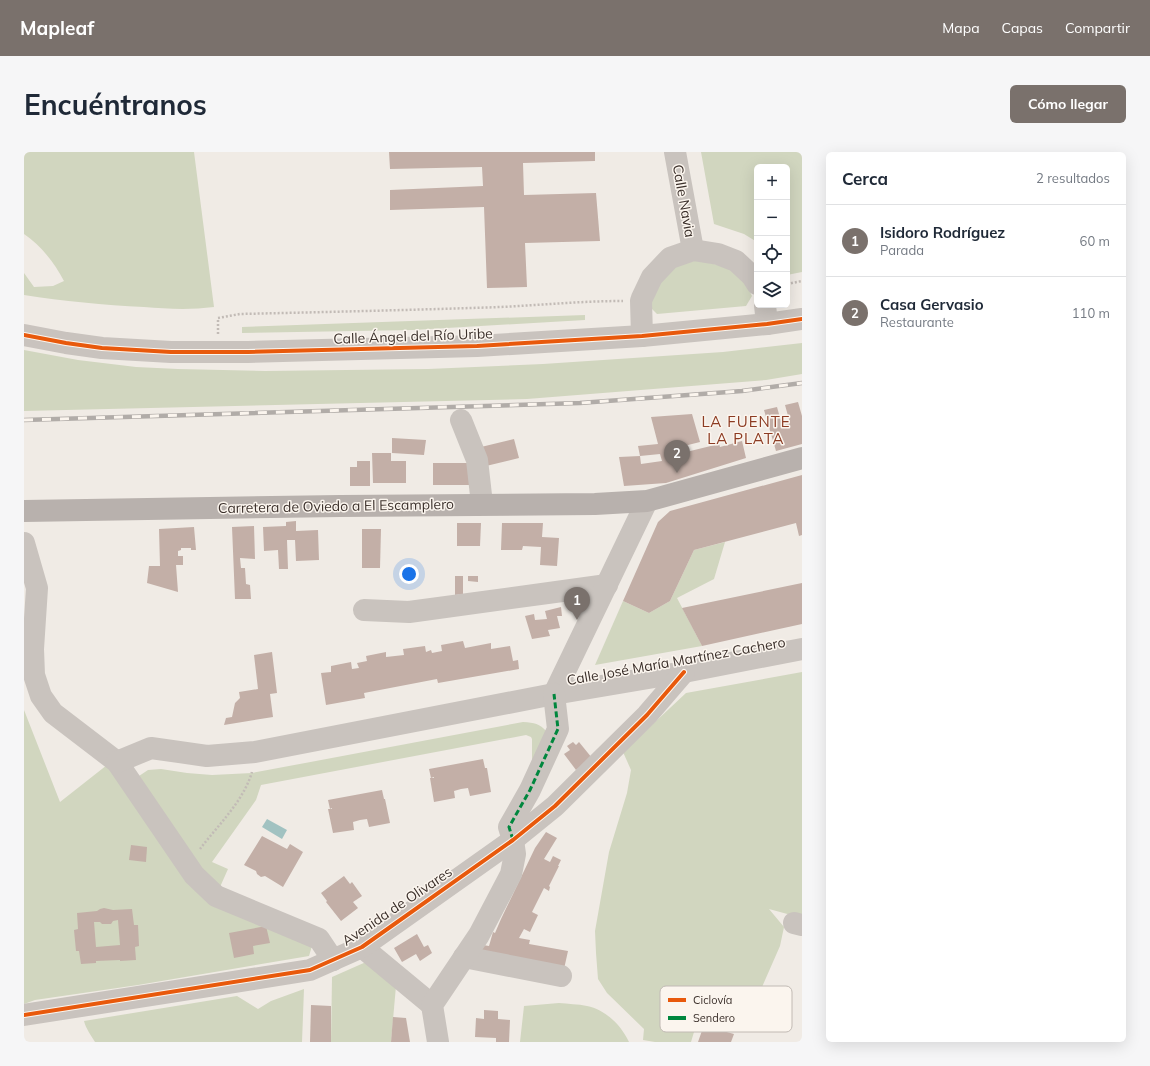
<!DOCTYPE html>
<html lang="es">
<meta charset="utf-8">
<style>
body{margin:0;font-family:Mulish,sans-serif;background:#f6f6f7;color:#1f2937}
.controls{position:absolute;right:12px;top:12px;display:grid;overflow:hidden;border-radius:6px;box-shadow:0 4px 16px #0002}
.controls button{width:36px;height:36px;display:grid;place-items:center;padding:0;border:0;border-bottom:1px solid #e0e1e3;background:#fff;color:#1f2937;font:20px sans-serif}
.you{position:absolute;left:385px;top:422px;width:14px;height:14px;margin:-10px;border:3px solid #fff;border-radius:50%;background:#1a73e8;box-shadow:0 0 0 6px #1a73e833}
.badge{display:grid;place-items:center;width:26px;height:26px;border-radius:50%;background:#7a716c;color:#fff;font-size:13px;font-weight:700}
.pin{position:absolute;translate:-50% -33px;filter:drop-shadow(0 1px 2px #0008)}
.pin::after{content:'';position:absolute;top:21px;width:14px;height:12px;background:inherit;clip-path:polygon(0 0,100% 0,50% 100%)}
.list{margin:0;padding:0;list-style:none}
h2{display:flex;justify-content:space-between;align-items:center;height:52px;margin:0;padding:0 16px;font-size:17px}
h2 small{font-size:13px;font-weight:400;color:#747a83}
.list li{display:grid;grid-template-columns:26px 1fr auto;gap:12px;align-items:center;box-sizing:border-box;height:72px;padding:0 16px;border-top:1px solid #e0e1e3}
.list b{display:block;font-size:15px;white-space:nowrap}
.list p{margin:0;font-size:13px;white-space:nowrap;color:#747a83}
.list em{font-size:13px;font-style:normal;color:#747a83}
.icon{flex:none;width:22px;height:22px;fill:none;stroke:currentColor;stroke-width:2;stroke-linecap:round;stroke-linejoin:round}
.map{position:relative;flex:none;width:778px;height:890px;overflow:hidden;border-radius:6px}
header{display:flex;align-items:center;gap:24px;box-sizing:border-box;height:56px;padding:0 20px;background:#7a716c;color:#fff}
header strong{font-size:19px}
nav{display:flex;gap:22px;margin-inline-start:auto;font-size:14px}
.intro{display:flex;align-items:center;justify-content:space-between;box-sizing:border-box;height:96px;padding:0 24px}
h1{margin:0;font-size:28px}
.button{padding:10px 18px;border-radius:6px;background:#7a716c;color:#fff;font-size:14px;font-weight:700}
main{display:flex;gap:24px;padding:0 24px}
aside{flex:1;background:#fff;border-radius:6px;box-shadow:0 4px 16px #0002}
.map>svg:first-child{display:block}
.green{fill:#d1d6bf}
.water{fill:#a1c2c1}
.building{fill:#c3afa7;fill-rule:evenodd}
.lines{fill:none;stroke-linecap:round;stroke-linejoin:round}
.path{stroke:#c2bbb6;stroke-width:2.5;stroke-dasharray:2 2;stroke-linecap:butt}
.minor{stroke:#c9c3be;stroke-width:22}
.major{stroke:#b8b1ad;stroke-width:22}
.rail-casing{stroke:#b1aca8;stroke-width:4.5}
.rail{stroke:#fbf5ee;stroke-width:3;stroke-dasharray:9;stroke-linecap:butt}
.quiet{stroke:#00873e;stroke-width:3;stroke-dasharray:6 3;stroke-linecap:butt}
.cycleway-casing{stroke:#fbf5ee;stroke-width:6}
.cycleway{stroke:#e8590c;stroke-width:4}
.labels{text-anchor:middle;stroke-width:3;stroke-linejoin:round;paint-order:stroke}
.street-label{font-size:14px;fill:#3b302b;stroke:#fbf5ee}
.neighbourhood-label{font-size:15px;letter-spacing:1px;fill:#8c3b22;stroke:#fbf5ee}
.key{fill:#fbf5ee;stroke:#c1bab4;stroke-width:1}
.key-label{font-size:11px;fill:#3b302b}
</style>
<header>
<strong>Mapleaf</strong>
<nav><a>Mapa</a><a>Capas</a><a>Compartir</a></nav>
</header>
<div class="intro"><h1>Encuéntranos</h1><a class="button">Cómo llegar</a></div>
<main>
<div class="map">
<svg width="778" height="890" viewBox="0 0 778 890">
<rect width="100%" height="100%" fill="#f0ebe5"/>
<g class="green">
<path d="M 0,0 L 170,0 L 190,155 C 167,158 143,157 120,155 C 80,153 39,149 0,143 L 0,121 L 10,135 L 29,134 L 40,129 C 31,112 17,93 0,82 Z"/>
<path d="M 677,0 L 778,0 L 778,120 L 763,123 L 763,15 L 733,15 L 733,90 L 720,82 L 690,72 Z"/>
<path d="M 673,108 L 703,115 L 721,130 L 728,144 L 722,154 L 633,162 L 625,154 L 633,133 L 650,115 Z"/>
<path d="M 561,163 L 561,168 L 389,178 L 218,181 L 218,175 Z"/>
<path d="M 778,191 L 778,222 L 742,228 L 503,247 L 0,259 L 0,198 L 54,208 L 112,215 L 154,217 L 241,219 L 404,217 L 519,212 L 699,200 Z"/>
<path d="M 701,390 L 690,427 L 653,446 L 678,494 L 571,513 L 599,449 L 625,461 L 646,449 L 670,398 Z"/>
<path d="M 778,520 L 778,766 L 745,757 L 760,775 L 756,794 L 731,851 L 673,870 L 667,890 L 631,890 L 619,888 L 620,877 L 583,841 L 574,827 L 572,801 L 571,779 L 585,700 L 603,641 L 607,618 L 599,600 L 662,541 Z"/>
<path d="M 0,558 L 36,650 L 83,613 L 149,703 L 288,794 L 285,804 L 114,833 L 11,848 L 0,852 Z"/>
<path d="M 499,570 C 511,571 515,571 523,580 L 508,627 L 508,587 L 507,585 L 502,583 L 237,633 L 232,648 L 188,710 L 204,717 L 196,735 L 183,725 L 112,626 L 124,618 L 137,617 L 163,621 L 188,623 L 228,621 Z"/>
<path d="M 342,810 L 372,834 L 367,890 L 307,890 L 308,825 Z"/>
<path d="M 280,837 L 278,890 L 71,890 C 67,883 62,877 60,869 L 213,844 L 234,857 L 247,849 Z"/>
<path d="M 535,851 C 544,852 554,852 563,854 C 582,858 597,873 605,890 L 496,890 L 500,854 Z"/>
</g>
<path class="water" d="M 243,667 L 263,678 L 258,687 L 238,675 Z"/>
<g class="building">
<path d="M 365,0 L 571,0 L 571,9 L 499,11 L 500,43 L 572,41 L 576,89 L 501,91 L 503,135 L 463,136 L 460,55 L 366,58 L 366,38 L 459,34 L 458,15 L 366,17 Z"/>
<path d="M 774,250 L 778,264 L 778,292 L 752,299 L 740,258 L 753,255 L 758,273 L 766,271 L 761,253 Z"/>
<path d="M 668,262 L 676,290 L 656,295 L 658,301 L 695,292 L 696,295 L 718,289 L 722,306 L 642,331 L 600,334 L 595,305 L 616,304 L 617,312 L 638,309 L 636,302 L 616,304 L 614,294 L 634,292 L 627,265 Z"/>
<path d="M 368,286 L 402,288 L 400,303 L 368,301 Z"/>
<path d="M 490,287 L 495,306 L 462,314 L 457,295 Z"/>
<path d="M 348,301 L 367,301 L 367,309 L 382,309 L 382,331 L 349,331 Z"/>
<path d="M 333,309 L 346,309 L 346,334 L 326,334 L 326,315 L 333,315 Z"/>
<path d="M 409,311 L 445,311 L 454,333 L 409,333 Z"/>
<path d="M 778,323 L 778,383 L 775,384 L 772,371 L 670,398 L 646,449 L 625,461 L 599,449 L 634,370 L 646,359 Z"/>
<path d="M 272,369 L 272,379 L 294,378 L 295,408 L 272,409 L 271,388 L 263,388 L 264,417 L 255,417 L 254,398 L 240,399 L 239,375 L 262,374 L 262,370 Z"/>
<path d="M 433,371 L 457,371 L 456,394 L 433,394 Z"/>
<path d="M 478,371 L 519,371 L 518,385 L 535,386 L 533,414 L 516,413 L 517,395 L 499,394 L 498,398 L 477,398 Z"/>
<path d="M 230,374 L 231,407 L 216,406 L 217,416 L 221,416 L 222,432 L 226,433 L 227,447 L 211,447 L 208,375 Z"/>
<path d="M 170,375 L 172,398 L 167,398 L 167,396 L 157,396 L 157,398 L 154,399 L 154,404 L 159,404 L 159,413 L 152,413 L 154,440 L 123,431 L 125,414 L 136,414 L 135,377 Z"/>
<path d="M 338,377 L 357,377 L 356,416 L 338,416 Z"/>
<path d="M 431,424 L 439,424 L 439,442 L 431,443 Z"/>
<path d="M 444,424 L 454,424 L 454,430 L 444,429 Z"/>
<path d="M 778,431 L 778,472 L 678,494 L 658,456 Z"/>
<path d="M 537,455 L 538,464 L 533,464 L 536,476 L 524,478 L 526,484 L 508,487 L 501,464 L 510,462 L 511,468 L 523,467 L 521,459 Z"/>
<path d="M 439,489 L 441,496 L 467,491 L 467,497 L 486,494 L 489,509 L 494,508 L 495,517 L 414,531 L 413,527 L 340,541 L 341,546 L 302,553 L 297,521 L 307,520 L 307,514 L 327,510 L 328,517 L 335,516 L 333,511 L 343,509 L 342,504 L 362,500 L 362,505 L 380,503 L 379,497 L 401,494 L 402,500 L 407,498 L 408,501 L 418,499 L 417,493 Z"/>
<path d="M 248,500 L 253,541 L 246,542 L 249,565 L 200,573 L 202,566 L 208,565 L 211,551 L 216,546 L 215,540 L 234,537 L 230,503 Z"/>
<path d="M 549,590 L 552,593 L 555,590 L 568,606 L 552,618 L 540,602 L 546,598 L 543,594 Z"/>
<path d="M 459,607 L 461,616 L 463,616 L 467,640 L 446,644 L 444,636 L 437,637 L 430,639 L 431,646 L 410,650 L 406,626 L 410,626 L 410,625 L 407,626 L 405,617 Z"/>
<path d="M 358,638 L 360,647 L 361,647 L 366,671 L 345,675 L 343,667 L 336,668 L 329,670 L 330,678 L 309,681 L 304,657 L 308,657 L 308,656 L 306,657 L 304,648 Z"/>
<path d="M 522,680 L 533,686 L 520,707 L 526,710 L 529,704 L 537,708 L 534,714 L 535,714 L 525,734 L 526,735 L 525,739 L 520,736 L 508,760 L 514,763 L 506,780 L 500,777 L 495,786 L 506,788 L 505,792 L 544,799 L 540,817 L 457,801 L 459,793 L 465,794 L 469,780 L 471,781 L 477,767 L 511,696 Z"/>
<path d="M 238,684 L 263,697 L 266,692 L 279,700 L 259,735 L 241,724 L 237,725 L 233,722 L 232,719 L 220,713 Z"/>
<path d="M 107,693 L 123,695 L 122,710 L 105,708 Z"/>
<path d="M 320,724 L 326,732 L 328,730 L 338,744 L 329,750 L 334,756 L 317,769 L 302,750 L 303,749 L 297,741 Z"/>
<path d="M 80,756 L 89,758 L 108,757 L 110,773 L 114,773 L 115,794 L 111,795 L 112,808 L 96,809 L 96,808 L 72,809 L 72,811 L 57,812 L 55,799 L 52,799 L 50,778 L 54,777 L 53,761 L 73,759 L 76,757 ZM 94,768 L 96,793 L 72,795 L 70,770 L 76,770 L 78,772 L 87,772 L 89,769 Z"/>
<path d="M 242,774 L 246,791 L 229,794 L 230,802 L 210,806 L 205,781 Z"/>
<path d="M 393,782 L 400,795 L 404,793 L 408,801 L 396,809 L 392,802 L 378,810 L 370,796 Z"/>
<path d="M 287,853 L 307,854 L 307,890 L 286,890 Z"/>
<path d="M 460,858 L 474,859 L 474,867 L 486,868 L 485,890 L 472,890 L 472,886 L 451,885 L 452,866 L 460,867 Z"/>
<path d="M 369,865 L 382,866 L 386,890 L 367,890 Z"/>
<path d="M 688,871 L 700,875 L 699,879 L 710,882 L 707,890 L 674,890 L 680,873 L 687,874 Z"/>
</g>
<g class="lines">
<g class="path">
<path d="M 763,132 L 778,129"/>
<path d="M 194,182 L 194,166 L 216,162 C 303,160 390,158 477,155 C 518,153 558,149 599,149"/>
<path d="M 176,697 C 194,673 219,650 228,620"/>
</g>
<g class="minor">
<path d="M 651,0 L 669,98"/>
<path d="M 741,153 L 743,172"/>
<path d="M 0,183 L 42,191 L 78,196 L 147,200 L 224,200 L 453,194 L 618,184 L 743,172 L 778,167"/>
<path d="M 618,184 L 617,149 L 618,146 L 628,125 L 646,106 L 669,98 L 694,102 L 712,109 L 728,124 L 733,132"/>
<path d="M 437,268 L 453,308 L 458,352"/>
<path d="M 0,391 L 13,436 L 9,497 L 10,523 L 17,544 L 29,561 L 93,610 L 170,723 L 192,744 L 295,787 L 309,808"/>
<path d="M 340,458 L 385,460 L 583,433"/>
<path d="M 530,542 L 623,349"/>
<path d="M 93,610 L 127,596 L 183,604 L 231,600 L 530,542 L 660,520 L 778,497"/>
<path d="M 770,771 L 778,773"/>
<path d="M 338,795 L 408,853"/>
<path d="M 440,805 L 537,824"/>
<path d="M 0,863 L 286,818 L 338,795 L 489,688 L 531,654 L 623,563 L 660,520"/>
<path d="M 414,890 L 408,853 L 455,783 L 487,722 L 491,702 L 489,688 L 485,675 L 506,638 L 534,577 L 530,542"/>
</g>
<path class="major" d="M 0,359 L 316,354 L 571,352 L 623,349 L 778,306"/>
<defs>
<path id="rail" d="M 0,268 L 556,251 L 718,239 L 778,231"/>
</defs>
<use href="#rail" class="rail-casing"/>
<use href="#rail" class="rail"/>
<path class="quiet" d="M 489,688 L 485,675 L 506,638 L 534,577 L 530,542"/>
<defs>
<g id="cycleway">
<path d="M 0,183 L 42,191 L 78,196 L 147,200 L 224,200 L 453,194 L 618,184 L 743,172 L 778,167"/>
<path d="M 0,863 L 286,818 L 338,795 L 489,688 L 531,654 L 623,563 L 660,520"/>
</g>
</defs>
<use href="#cycleway" class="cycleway-casing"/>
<use href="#cycleway" class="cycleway"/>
</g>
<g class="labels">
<g class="street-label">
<text transform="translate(660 49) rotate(80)" y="5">Calle Navia</text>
<text transform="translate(389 184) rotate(-2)" y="5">Calle Ángel del Río Uribe</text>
<text transform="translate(312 354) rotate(-1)" y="5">Carretera de Oviedo a El Escamplero</text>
<text transform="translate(652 509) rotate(-10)" y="5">Calle José María Martínez Cachero</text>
<text transform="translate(373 754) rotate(-34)" y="5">Avenida de Olivares</text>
</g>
<g class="neighbourhood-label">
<text x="722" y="275">LA FUENTE<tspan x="722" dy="17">LA PLATA</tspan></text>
</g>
</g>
<rect x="636" y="834" width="132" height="46" rx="6" class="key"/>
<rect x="644" y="846" width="18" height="4" fill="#e8590c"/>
<rect x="644" y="864" width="18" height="4" fill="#00873e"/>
<g class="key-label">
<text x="669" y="852">Ciclovía</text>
<text x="669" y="870">Sendero</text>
</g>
</svg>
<div class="controls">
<button>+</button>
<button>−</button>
<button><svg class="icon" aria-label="locate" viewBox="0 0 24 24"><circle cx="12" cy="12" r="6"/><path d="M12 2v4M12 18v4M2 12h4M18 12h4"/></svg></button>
<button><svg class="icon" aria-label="layers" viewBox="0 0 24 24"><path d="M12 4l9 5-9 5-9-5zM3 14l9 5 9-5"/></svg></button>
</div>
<div class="you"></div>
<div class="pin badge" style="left:553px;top:468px">1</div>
<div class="pin badge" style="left:653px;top:321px">2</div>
</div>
<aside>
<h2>Cerca<small>2 resultados</small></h2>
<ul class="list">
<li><span class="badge">1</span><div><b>Isidoro Rodríguez</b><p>Parada</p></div><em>60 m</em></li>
<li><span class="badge">2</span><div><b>Casa Gervasio</b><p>Restaurante</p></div><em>110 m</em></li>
</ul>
</aside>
</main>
